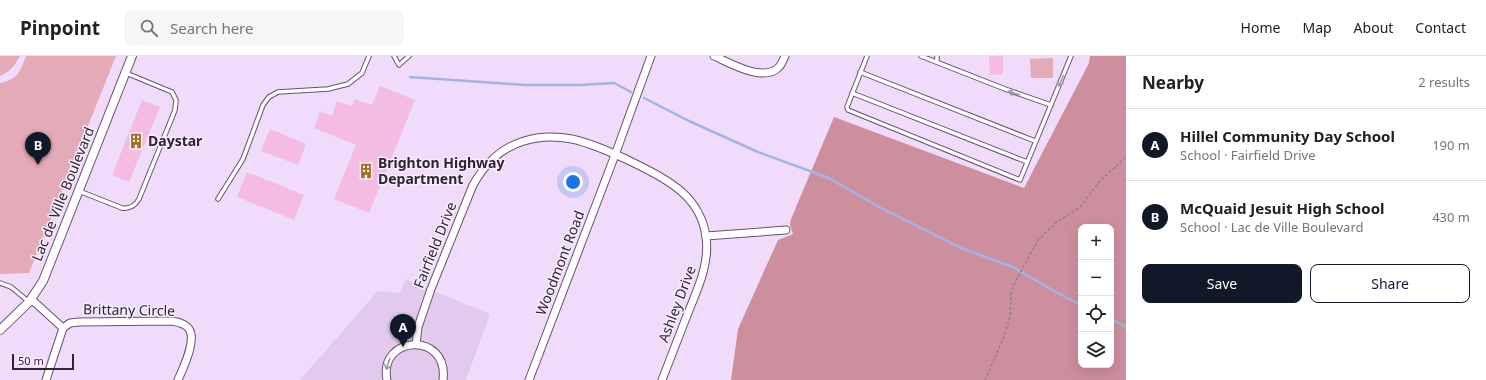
<!DOCTYPE html>
<meta charset="utf-8">
<style>
body{margin:0;font-family:"Noto Sans",sans-serif;background:#f6f6f6;color:#202124}
.controls{position:absolute;right:12px;bottom:12px;display:grid;overflow:hidden;border-radius:8px;box-shadow:0 4px 16px #0002}
.controls button{width:36px;height:36px;display:grid;place-items:center;padding:0;border:0;border-bottom:1px solid #e0e0e0;background:#fff;color:#202124;font:20px sans-serif}
.scale{position:absolute;left:12px;bottom:10px;width:62px;box-sizing:border-box;padding-left:4px;border:2px solid #2d2531;border-top:0;font-size:11px;line-height:14px;white-space:nowrap;color:#2d2531;-webkit-text-stroke:3px #f9ecff;paint-order:stroke}
.you{position:absolute;left:573px;top:126px;width:14px;height:14px;margin:-10px;border:3px solid #fff;border-radius:50%;background:#1a73e8;box-shadow:0 0 0 6px #1a73e833}
.badge{display:grid;place-items:center;width:26px;height:26px;border-radius:50%;background:#111827;color:#fff;font-size:13px;font-weight:700}
.pin{position:absolute;translate:-50% -33px;filter:drop-shadow(0 1px 2px #0008)}
.pin::after{content:'';position:absolute;top:21px;width:14px;height:12px;background:inherit;clip-path:polygon(0 0,100% 0,50% 100%)}
.list{margin:0;padding:0;list-style:none}
h2{display:flex;justify-content:space-between;align-items:center;height:52px;margin:0;padding:0 16px;font-size:17px}
h2 small{font-size:13px;font-weight:400;color:#757577}
.list li{display:grid;grid-template-columns:26px 1fr auto;gap:12px;align-items:center;box-sizing:border-box;height:72px;padding:0 16px;border-top:1px solid #e0e0e0}
.list b{display:block;font-size:15px;white-space:nowrap}
.list p{margin:0;font-size:13px;white-space:nowrap;color:#757577}
.list em{font-size:13px;font-style:normal;color:#757577}
.actions{display:flex;gap:8px;padding:12px 16px}
.actions a{flex:1;padding:9px 0;border:1px solid #111827;border-radius:8px;text-align:center;font-size:14px;color:#111827}
.actions .main{background:#111827;color:#fff}
.icon{flex:none;width:22px;height:22px;fill:none;stroke:currentColor;stroke-width:2;stroke-linecap:round;stroke-linejoin:round}
.map{position:relative;flex:none;width:1126px;height:324px;overflow:hidden}
header{display:flex;align-items:center;gap:24px;box-sizing:border-box;height:56px;padding:0 20px;background:#fff;border-bottom:1px solid #e0e0e0}
header strong{font-size:19px}
nav{display:flex;gap:22px;margin-inline-start:auto;font-size:14px}
.search{width:280px;height:36px;background:#f6f6f6;display:flex;align-items:center;gap:10px;box-sizing:border-box;padding:0 14px;border-radius:8px;color:#757577;font-size:15px}
main{display:flex}
aside{flex:1;background:#fff}
.map>svg:first-child{display:block}
.built{fill:#e2caee}
.green{fill:#e4aab7}
.forest{fill:#cd8f9d;fill-rule:evenodd}
.lines{fill:none;stroke-linecap:round;stroke-linejoin:round}
.stream{stroke:#9fb5e8;stroke-width:2.5}
.building{fill:#f3bce0}
.service-casing{stroke:#65536d;stroke-width:5.5}
.minor-casing{stroke:#65536d;stroke-width:9}
.tertiary-casing{stroke:#65536d;stroke-width:10}
.path{stroke:#8f8096;stroke-width:1.5;stroke-dasharray:3 2;stroke-linecap:butt}
.service{stroke:#fff;stroke-width:3.5}
.minor{stroke:#fff;stroke-width:7}
.tertiary{stroke:#fff;stroke-width:8}
.oneway{stroke:#a09da2}
.labels{text-anchor:middle;stroke-width:3;stroke-linejoin:round;paint-order:stroke}
.poi-label{font-size:14px;font-weight:bold;fill:#2d2531;stroke:#f9ecff;text-anchor:start}
.street-label{font-size:14px;fill:#2d2531;stroke:#f9ecff}
</style>
<header>
<strong>Pinpoint</strong>
<div class="search"><svg class="icon" aria-label="search" viewBox="0 0 24 24"><circle cx="10" cy="10" r="6"/><path d="M15 15l6 6"/></svg>Search here</div>
<nav><a>Home</a><a>Map</a><a>About</a><a>Contact</a></nav>
</header>
<main>
<div class="map">
<svg width="1126" height="324" viewBox="0 0 1126 324">
<rect width="100%" height="100%" fill="#f1dbfb"/>
<path class="built" d="M 405,223 L 490,258 L 466,324 L 300,324 L 378,235 L 400,237 Z"/>
<g class="green">
<path d="M 0,0 L 20,0 C 15,9 10,16 0,20 Z"/>
<path d="M 26,0 L 116,0 L 29,217 L 0,218 L 0,27 C 18,23 20,16 26,0 Z"/>
<path d="M 1053,2 L 1053,22 L 1031,22 L 1030,3 Z"/>
</g>
<path class="forest" d="M 1090,0 L 1126,0 L 1126,324 L 731,324 L 738,273 L 778,184 L 793,178 L 790,169 L 791,163 L 834,61 L 1024,132 L 1089,7 ZM 1081,171 L 1111,171 L 1111,309 L 1081,309 Z"/>
<g class="lines">
<g class="stream">
<path d="M 410,21 L 525,29 L 580,29 L 614,27 L 631,36"/>
<path d="M 644,42 L 689,65 L 758,96 L 829,122 L 879,151 L 961,192 L 1013,211 L 1054,235 L 1081,249"/>
<path d="M 1111,263 L 1126,271"/>
</g>
</g>
<g class="building">
<path d="M 989,0 L 1003,0 L 1003,18 L 990,19 Z"/>
<path d="M 380,30 L 415,44 L 369,157 L 334,143 L 356,89 L 314,72 L 320,55 L 332,60 L 337,45 L 352,50 L 355,43 L 372,49 Z"/>
<path d="M 142,44 L 160,51 L 129,126 L 112,119 Z"/>
<path d="M 270,73 L 306,88 L 298,109 L 261,95 Z"/>
<path d="M 247,116 L 304,139 L 294,164 L 237,141 Z"/>
</g>
<g class="lines">
<defs>
<g id="service">
<path d="M 394,0 L 399,9 L 409,0"/>
<path d="M 867,0 L 847,51 L 848,54 L 1020,124 L 1071,0"/>
<path d="M 921,0 L 1005,33 L 1051,49"/>
<path d="M 937,0 L 937,6"/>
<path d="M 860,16 L 1035,85"/>
<path d="M 852,37 L 1027,106"/>
<path d="M 79,135 L 122,152 C 130,153 135,150 139,143 L 175,54 L 176,44 L 172,36 L 126,17"/>
<path d="M 218,143 L 243,103 L 263,49 L 269,41 L 278,36 L 328,33 L 348,28 L 362,17 L 369,0"/>
<path d="M 0,227 L 11,231 L 28,245"/>
</g>
<g id="minor">
<path d="M 714,0 C 730,7 764,27 779,11 C 782,8 783,4 785,0"/>
<path d="M 706,180 L 786,174"/>
<path d="M 31,243 L 63,272"/>
<path d="M 416,288 L 418,271 L 431,233 L 473,129 C 485,108 500,92 524,85 C 539,80 556,80 572,83 C 599,89 663,118 683,137 C 695,148 704,164 706,181 C 710,210 696,236 686,262 C 678,283 670,303 662,324"/>
<path d="M 46,324 L 63,272 L 70,267 L 79,266 L 172,265 C 178,266 186,268 189,273 C 197,284 183,312 178,324"/>
<path d="M 387,324 C 378,279 449,275 443,324"/>
<path d="M 529,324 L 615,99 L 651,0"/>
</g>
<path id="tertiary" d="M 0,274 L 29,246 L 43,225 L 132,0"/>
</defs>
<use href="#service" class="service-casing"/>
<use href="#minor" class="minor-casing"/>
<use href="#tertiary" class="tertiary-casing"/>
<path class="path" d="M 985,324 L 1003,283 L 1010,261 L 1011,236 L 1016,224 L 1039,183 L 1057,166 L 1079,152 L 1100,125 L 1126,101"/>
<use href="#service" class="service"/>
<use href="#minor" class="minor"/>
<use href="#tertiary" class="tertiary"/>
</g>
<defs><path id="oneway-shaft" d="M-6 0H5M1.5-3L5.5 0L1.5 3" fill="none" stroke-width="1.6" stroke-linecap="round" stroke-linejoin="round"/></defs>
<g class="oneway">
<use href="#oneway-shaft" transform="translate(1061 25) rotate(113)"/>
<use href="#oneway-shaft" transform="translate(1014 37) rotate(-161)"/>
<use href="#oneway-shaft" transform="translate(388 308) rotate(108)"/>
</g>
<defs>
<symbol id="building-bare" viewBox="-9 -9 18 18"><path d="M-4-6H4V6H1V3H-1V6H-4ZM-2.5-4.3h1.7v1.8h-1.7ZM.8-4.3h1.7v1.8H.8ZM-2.5-1h1.7V.8h-1.7ZM.8-1h1.7V.8H.8Z" fill="#9e7222" stroke="#f9ecff" stroke-width="2.5" paint-order="stroke"/></symbol>
</defs>
<g fill-rule="evenodd">
<use href="#building-bare" x="125" y="74" width="22" height="22"/>
<use href="#building-bare" x="355" y="104" width="22" height="22"/>
</g>
<g class="labels">
<g class="poi-label">
<text x="148" y="90">Daystar</text>
<text x="378" y="112">Brighton Highway<tspan x="378" dy="16">Department</tspan></text>
</g>
<g class="street-label">
<text transform="translate(63 138) rotate(-68)" y="5">Lac de Ville Boulevard</text>
<text transform="translate(435 189) rotate(-68)" y="5">Fairfield Drive</text>
<text transform="translate(560 207) rotate(-69)" y="5">Woodmont Road</text>
<text transform="translate(677 248) rotate(-69)" y="5">Ashley Drive</text>
<text transform="translate(129 254) rotate(1)" y="5">Brittany Circle</text>
</g>
</g>
</svg>
<div class="controls">
<button>+</button>
<button>−</button>
<button><svg class="icon" aria-label="locate" viewBox="0 0 24 24"><circle cx="12" cy="12" r="6"/><path d="M12 2v4M12 18v4M2 12h4M18 12h4"/></svg></button>
<button><svg class="icon" aria-label="layers" viewBox="0 0 24 24"><path d="M12 4l9 5-9 5-9-5zM3 14l9 5 9-5"/></svg></button>
</div>
<div class="scale">50 m</div>
<div class="you"></div>
<div class="pin badge" style="left:403px;top:291px">A</div>
<div class="pin badge" style="left:38px;top:109px">B</div>
</div>
<aside>
<h2>Nearby<small>2 results</small></h2>
<ul class="list">
<li><span class="badge">A</span><div><b>Hillel Community Day School</b><p>School · Fairfield Drive</p></div><em>190 m</em></li>
<li><span class="badge">B</span><div><b>McQuaid Jesuit High School</b><p>School · Lac de Ville Boulevard</p></div><em>430 m</em></li>
</ul>
<div class="actions"><a class="main">Save</a><a>Share</a></div>
</aside>
</main>
